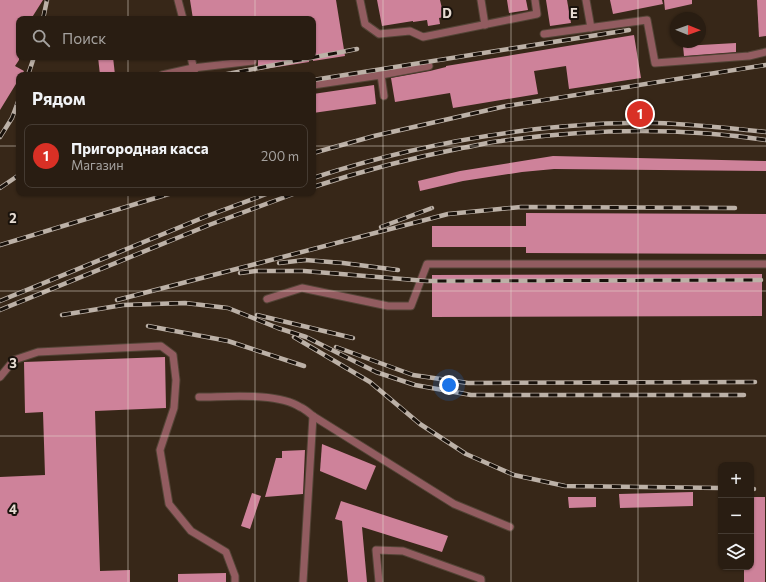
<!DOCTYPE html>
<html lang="ru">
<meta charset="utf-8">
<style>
body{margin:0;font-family:Commissioner,sans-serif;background:#352a20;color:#f1f3f6}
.controls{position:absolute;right:12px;bottom:12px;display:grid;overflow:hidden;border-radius:8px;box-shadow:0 1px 3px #0004}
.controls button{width:36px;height:36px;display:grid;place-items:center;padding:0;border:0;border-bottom:1px solid #453b32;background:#291d12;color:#f1f3f6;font:20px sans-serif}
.compass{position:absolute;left:670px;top:12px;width:36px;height:36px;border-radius:50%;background:#291d12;box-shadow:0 1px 3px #0004;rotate:91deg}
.you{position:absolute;left:449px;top:385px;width:14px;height:14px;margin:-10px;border:3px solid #fff;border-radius:50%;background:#1a73e8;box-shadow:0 0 0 6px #1a73e833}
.badge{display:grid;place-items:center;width:26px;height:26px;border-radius:50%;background:#d93025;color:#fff;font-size:13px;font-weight:700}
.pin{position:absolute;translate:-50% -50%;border:2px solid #fff;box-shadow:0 1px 4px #0006}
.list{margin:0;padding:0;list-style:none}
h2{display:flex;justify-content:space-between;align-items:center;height:52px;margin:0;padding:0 16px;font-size:17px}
h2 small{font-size:13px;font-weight:400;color:#a5a29f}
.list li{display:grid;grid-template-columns:26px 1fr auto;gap:12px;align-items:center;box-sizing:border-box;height:64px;margin:0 8px 8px;padding:0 8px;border:1px solid #453b32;border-radius:8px}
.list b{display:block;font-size:15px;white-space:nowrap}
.list p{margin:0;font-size:13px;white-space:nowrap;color:#a5a29f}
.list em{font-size:13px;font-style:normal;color:#a5a29f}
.icon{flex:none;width:22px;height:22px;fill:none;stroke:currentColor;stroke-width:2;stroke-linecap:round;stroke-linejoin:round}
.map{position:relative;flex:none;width:766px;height:582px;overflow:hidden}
.search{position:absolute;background:#291d12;box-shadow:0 1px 3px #0004;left:16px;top:16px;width:300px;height:44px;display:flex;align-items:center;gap:10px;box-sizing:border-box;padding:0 14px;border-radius:8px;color:#a5a29f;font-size:15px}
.panel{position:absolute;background:#291d12;box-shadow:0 1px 3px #0004;left:16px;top:72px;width:300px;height:124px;border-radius:8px}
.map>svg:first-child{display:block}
.building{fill:#ce829a}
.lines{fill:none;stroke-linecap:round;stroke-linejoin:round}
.service-casing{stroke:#534436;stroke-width:9}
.service{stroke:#925c60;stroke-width:7}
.rail-casing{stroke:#bcb1a7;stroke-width:4.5}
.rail{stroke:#18110b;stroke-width:3;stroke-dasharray:9;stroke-linecap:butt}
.grid{fill:none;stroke:#e5dbd2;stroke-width:1;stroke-opacity:0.55}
.grid-label{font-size:13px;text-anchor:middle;font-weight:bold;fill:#e5dbd2;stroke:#18110b;stroke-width:4;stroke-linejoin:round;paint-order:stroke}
</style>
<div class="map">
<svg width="766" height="582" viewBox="0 0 766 582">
<rect width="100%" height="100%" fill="#372718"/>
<g class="building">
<path d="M 0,0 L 43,0 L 31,19 L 19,19 L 19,60 L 15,66 L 24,71 L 22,75 L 19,75 L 19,79 L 0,110 Z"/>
<path d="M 190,0 L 336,0 L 345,56 L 313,61 L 313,19 L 193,19 Z"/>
<path d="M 377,0 L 440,0 L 444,17 L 439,18 L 440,24 L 428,26 L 427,20 L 413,22 L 413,21 L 382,26 Z"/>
<path d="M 507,0 L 526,0 L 528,10 L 509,13 Z"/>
<path d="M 546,0 L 567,0 L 571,23 L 550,26 Z"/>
<path d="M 610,0 L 662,0 L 663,4 L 613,14 Z"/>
<path d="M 664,0 L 692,0 L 692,4 L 665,10 Z"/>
<path d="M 757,0 L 766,0 L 766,36 L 759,37 Z"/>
<path d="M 634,35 L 641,78 L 569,89 L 566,66 L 534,71 L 538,94 L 453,108 L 450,93 L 395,102 L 391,78 L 430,71 L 446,67 L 446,66 Z"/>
<path d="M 736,43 L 736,52 L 684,56 L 683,46 Z"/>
<path d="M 98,57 L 113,57 L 115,75 L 100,75 Z"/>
<path d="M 256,57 L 309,57 L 309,62 L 258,70 L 258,60 Z"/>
<path d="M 374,85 L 376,104 L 313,113 L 313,94 Z"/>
<path d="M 553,156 L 766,161 L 766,171 L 554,169 L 522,172 L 463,181 L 420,191 L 418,181 L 460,171 Z"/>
<path d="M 526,213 L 766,214 L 766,254 L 526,253 L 526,247 L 432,247 L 432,226 L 526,226 Z"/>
<path d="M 762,274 L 762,316 L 432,317 L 432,275 Z"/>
<path d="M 165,357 L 166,408 L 95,411 L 100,571 L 130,570 L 130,582 L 0,582 L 0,477 L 45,475 L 43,412 L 25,413 L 24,362 Z"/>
<path d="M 322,444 L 376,466 L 366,490 L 320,471 Z"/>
<path d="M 305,450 L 303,494 L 265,497 L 276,458 L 282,458 L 282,451 Z"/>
<path d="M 693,492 L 693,506 L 620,508 L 619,494 Z"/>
<path d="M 252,493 L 261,496 L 250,529 L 241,526 Z"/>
<path d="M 568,497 L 596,497 L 596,507 L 569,508 Z"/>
<path d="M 751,497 L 765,497 L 765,582 L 744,582 L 744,567 L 751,567 Z"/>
<path d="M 341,501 L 448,536 L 442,552 L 362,527 L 367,582 L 348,582 L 342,521 L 335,519 Z"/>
<path d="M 226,573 L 226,582 L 178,582 L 178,574 Z"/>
</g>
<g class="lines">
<defs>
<g id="service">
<path d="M 178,0 L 183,19"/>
<path d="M 360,0 L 365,24 L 379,34 L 410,31 L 423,37 L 537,14 L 535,0"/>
<path d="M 481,0 L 485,25"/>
<path d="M 586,0 L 591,28"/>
<path d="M 544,34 L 647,20 L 655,63 L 749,56 L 766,52"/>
<path d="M 191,57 L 195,75"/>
<path d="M 162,75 L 193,68 L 253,61"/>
<path d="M 381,75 L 429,66"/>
<path d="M 313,85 L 381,75 L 384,96"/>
<path d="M 267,299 L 302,288 L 388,306 L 411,306 L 427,264 L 766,264"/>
<path d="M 0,377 L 14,360 L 38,352 L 161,346 L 173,355 L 176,380 L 174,408 L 160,450 L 169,504 L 191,531 L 226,552 L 235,576 L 235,582"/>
<path d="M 199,397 C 227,397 277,392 300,407 C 305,409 309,413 313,416 L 454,504 L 510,527"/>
<path d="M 303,582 L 313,416"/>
<path d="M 379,582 L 376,550 L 403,551 L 481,579 L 481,582"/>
</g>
</defs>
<use href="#service" class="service-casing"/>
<use href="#service" class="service"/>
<defs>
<g id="rail">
<path d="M 43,19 L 47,0"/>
<path d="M 28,75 L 34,57"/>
<path d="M 222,75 L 357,49"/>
<path d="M 313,80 L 629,30"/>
<path d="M 0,137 L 12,118 L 19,99"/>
<path d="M 313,153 L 374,136 L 506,106 L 766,65"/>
<path d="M 313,178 C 386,154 461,138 537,129 C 576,125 615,122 655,123 C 692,124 729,128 766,132"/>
<path d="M 313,187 C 362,171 411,158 462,148 C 475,146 488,142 501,141 C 589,129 678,127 766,140"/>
<path d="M 0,188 L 19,175"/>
<path d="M 381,227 L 432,208"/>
<path d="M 0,245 L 172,193"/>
<path d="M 279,263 L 305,260 L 343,263 L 398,270"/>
<path d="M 240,273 L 256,271 L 304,271 L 427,281 L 761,280"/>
<path d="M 117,300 L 448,214 L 521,207 L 735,208"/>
<path d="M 0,301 L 207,216 L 269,193"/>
<path d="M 0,310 L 209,225 L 296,193"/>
<path d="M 62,315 L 123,305 L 185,303 L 228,308 L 278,328 L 306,337 L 376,372 L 415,385 L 471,395 L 744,395"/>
<path d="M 257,315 L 353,338"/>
<path d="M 148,326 L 228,341 L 304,366"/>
<path d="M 294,337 L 370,382 L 420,424 L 466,454 L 514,475 L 565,486 L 721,488"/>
<path d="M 336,347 L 413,375 L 468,383 L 755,382"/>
<path d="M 751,489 L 754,489"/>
</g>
</defs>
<use href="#rail" class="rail-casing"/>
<use href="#rail" class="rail"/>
</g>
<path class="grid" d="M 128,0 L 128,19M 255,0 L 255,19M 383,0 L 383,582M 511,0 L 511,582M 638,0 L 638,582M 128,57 L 128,75M 255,57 L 255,75M 0,146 L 19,146M 313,146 L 766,146M 128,193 L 128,582M 255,193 L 255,582M 0,291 L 766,291M 0,436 L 766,436"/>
<g class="grid-label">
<text x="447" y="18">D</text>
<text x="574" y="18">E</text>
<text x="13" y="223">2</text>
<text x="13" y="368">3</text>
<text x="13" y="514">4</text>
</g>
</svg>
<div class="controls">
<button>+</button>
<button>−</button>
<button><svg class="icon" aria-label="layers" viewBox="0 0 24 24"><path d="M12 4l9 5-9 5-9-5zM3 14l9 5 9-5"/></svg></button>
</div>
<svg class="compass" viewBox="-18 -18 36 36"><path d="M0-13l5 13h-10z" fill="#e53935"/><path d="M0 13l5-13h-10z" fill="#a5a29f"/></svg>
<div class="you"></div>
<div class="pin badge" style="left:640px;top:114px">1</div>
<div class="search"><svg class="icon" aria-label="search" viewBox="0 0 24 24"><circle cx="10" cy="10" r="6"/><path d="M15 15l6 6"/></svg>Поиск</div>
<section class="panel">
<h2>Рядом<small></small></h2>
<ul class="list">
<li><span class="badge">1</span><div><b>Пригородная касса</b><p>Магазин</p></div><em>200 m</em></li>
</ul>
</section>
</div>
